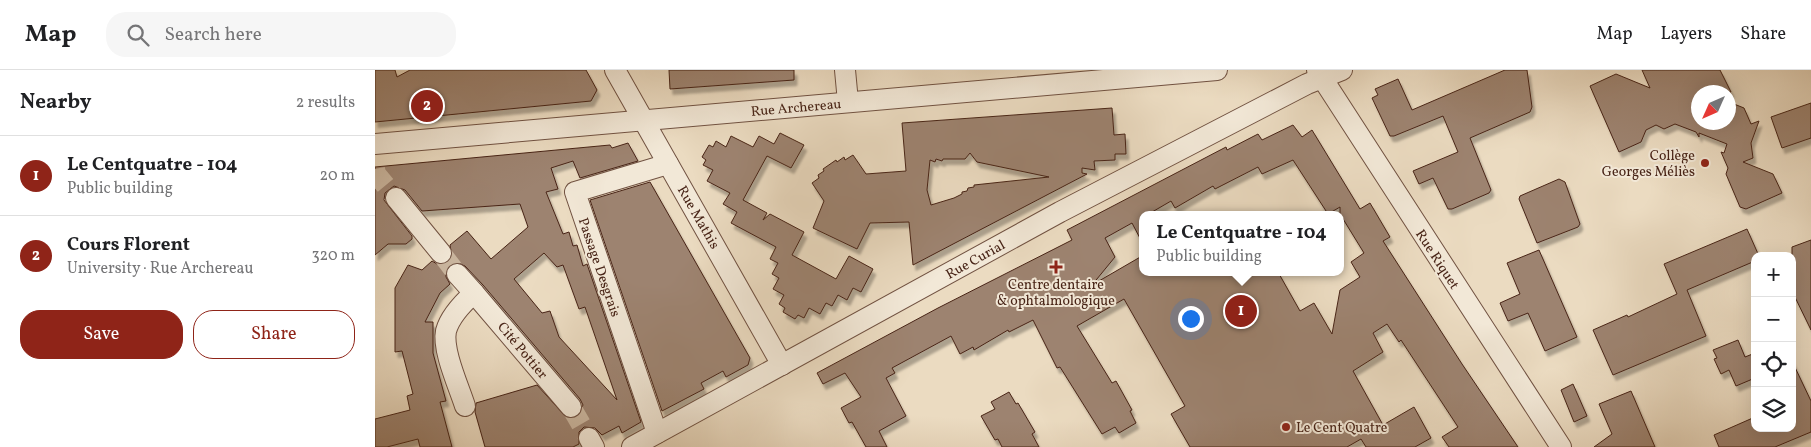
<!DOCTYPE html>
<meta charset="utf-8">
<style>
body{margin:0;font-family:Vollkorn,serif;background:#f6f6f6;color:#202124}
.controls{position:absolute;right:15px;bottom:15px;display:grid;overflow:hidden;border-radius:10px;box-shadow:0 5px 20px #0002}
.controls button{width:45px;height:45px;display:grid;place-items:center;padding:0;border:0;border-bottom:1px solid #e0e0e0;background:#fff;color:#202124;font:25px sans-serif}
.compass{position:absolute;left:1316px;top:15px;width:45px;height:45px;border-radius:50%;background:#fff;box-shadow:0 5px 20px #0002;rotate:225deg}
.you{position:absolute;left:815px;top:248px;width:18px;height:18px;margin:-12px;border:4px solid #fff;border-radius:50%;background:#1a73e8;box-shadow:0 0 0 8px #1a73e833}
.badge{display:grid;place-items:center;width:32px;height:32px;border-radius:50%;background:#8f2418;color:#fff;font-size:16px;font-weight:700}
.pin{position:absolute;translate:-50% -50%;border:2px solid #fff;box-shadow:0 1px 5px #0006}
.popup{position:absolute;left:764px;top:141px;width:205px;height:65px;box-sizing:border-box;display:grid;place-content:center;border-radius:10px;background:#fff;filter:drop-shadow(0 1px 4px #0005);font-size:16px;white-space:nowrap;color:#757577}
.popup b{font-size:19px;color:#202124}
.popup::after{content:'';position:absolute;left:50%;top:100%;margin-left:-10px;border:10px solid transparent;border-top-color:#fff}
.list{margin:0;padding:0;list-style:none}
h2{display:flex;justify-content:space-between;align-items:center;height:65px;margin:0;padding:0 20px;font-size:21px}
h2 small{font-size:16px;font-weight:400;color:#757577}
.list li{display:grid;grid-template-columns:32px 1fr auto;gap:15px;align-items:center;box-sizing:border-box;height:80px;padding:0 20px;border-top:1px solid #e0e0e0}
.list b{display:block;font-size:19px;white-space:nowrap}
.list p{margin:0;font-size:16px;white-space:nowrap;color:#757577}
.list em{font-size:16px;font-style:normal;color:#757577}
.actions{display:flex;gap:10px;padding:15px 20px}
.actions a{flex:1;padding:11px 0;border:1px solid #8f2418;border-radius:20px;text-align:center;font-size:18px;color:#8f2418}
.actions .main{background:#8f2418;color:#fff}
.icon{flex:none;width:28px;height:28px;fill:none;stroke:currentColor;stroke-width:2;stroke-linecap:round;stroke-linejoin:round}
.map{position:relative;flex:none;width:1436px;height:377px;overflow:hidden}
header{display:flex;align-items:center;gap:30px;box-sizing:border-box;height:70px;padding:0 25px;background:#fff;border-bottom:1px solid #e0e0e0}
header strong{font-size:24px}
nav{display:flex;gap:28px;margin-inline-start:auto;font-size:18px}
.search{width:350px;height:45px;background:#f6f6f6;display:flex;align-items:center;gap:12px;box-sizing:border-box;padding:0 18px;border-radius:20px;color:#757577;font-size:19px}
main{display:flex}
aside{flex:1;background:#fff}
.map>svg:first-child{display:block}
.building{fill:#9d836f;stroke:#482417;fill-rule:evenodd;filter:url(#shadow)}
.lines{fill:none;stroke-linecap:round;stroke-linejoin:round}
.minor-tunnel{stroke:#cab69f;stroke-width:20;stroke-dasharray:20 10;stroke-linecap:butt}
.minor-casing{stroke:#715242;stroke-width:22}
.minor{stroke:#f2e8d7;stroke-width:20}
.poi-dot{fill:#8f2418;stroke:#f2e8d7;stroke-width:2}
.labels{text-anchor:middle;stroke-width:4;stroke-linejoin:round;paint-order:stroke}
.street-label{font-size:14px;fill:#482417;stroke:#f2e8d7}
.poi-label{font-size:14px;fill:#482417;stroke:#f2e8d7;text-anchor:end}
</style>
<header>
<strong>Map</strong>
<div class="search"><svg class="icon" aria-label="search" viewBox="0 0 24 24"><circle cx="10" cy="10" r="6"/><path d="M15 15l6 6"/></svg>Search here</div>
<nav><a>Map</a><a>Layers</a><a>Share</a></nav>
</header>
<main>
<aside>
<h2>Nearby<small>2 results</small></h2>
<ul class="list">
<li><span class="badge">1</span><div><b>Le Centquatre - 104</b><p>Public building</p></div><em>20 m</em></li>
<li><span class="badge">2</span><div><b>Cours Florent</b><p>University · Rue Archereau</p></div><em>320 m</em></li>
</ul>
<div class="actions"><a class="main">Save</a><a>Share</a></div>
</aside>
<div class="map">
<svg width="1436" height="377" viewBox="0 0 1436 377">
<defs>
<filter id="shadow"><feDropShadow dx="3" dy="5.5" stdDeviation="1" flood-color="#0004"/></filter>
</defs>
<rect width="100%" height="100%" fill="#ebdbc1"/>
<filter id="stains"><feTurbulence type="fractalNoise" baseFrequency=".004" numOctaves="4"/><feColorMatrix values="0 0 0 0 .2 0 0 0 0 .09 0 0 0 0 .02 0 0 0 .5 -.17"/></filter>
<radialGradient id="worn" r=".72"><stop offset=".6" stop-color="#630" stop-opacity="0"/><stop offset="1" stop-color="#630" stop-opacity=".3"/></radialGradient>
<g class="building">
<path d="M 0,0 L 20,0 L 22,7 L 35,0 L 211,0 L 222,20 L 216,31 L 0,52 Z"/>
<path d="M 294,0 L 419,0 L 419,10 L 295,19 Z"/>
<path d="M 1130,0 L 1152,0 L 1157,37 L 1155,42 L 1095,68 L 1116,120 L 1114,123 L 1077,139 L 1073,139 L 1058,108 L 1044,114 L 1038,101 L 1083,82 L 1068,46 L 1019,66 L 1015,66 L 997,28 L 1003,25 L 1000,19 L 1023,9 L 1037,40 Z"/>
<path d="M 1267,0 L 1345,0 L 1356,22 L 1324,22 L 1324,52 L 1354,52 L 1354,32 L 1369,38 L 1376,54 L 1384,51 L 1376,73 L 1378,88 L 1368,92 L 1398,104 L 1407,123 L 1371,139 L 1365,137 L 1351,104 L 1353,98 L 1346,82 L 1349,83 L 1352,74 L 1324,63 L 1324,67 L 1321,62 L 1300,54 L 1289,59 L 1281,55 L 1271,60 L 1266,72 L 1244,82 L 1215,16 L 1241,4 L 1275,18 Z"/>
<path d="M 1436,33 L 1436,68 L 1407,78 L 1396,47 Z"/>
<path d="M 737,38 L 739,65 L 750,64 L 751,84 L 740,84 L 740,90 L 719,91 L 720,100 L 707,98 L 707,103 L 712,104 L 538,195 L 534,152 L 495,153 L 482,179 L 438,158 L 449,131 L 437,113 L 444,108 L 443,105 L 449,101 L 448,99 L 461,90 L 462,92 L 469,87 L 470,90 L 478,85 L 491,104 L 531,101 L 527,53 ZM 595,83 L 602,92 L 674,107 L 599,115 L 599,117 L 593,118 L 592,121 L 587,122 L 587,124 L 579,128 L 556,135 L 552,120 L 555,90 L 560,92 L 561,89 L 567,91 L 568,89 L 590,89 Z"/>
<path d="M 918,55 L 927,67 L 937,60 L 985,139 L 995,133 L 1015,167 L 1008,171 L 1087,294 L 1143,377 L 1074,377 L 1067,367 L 1083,357 L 1026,270 L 1024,272 L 1012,254 L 998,263 L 1008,282 L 978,301 L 1008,355 L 1039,337 L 1056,368 L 1040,377 L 991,377 L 986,369 L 972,377 L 815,377 L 796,344 L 810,336 L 749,229 L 702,256 L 737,313 L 741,311 L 757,340 L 755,341 L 761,353 L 744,363 L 740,357 L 727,364 L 685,297 L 682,298 L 658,250 L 634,262 L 633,260 L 599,280 L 598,277 L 585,284 L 576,266 L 517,298 L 520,303 L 511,308 L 531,346 L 504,361 L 512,377 L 491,377 L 477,352 L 474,353 L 466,338 L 486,327 L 470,303 L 448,314 L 442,303 L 563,238 L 697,170 L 692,160 L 851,77 L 852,80 L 883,64 L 887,70 ZM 918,90 L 953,144 L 965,137 L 965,144 L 989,183 L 976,192 L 985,207 L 965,220 L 957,264 L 939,233 L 925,241 L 903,202 L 767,202 L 767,186 L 717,215 L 740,187 L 730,168 L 757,153 L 767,172 L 767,145 L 772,145 L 796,131 L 800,138 L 838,116 L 840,119 L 883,97 L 887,104 Z"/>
<path d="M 405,63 L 429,75 L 416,98 L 392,86 L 368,130 L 392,143 L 388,150 L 395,144 L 429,162 L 417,185 L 461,209 L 474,186 L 498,199 L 486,222 L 478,218 L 472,230 L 463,225 L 457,236 L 451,233 L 445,244 L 434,238 L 429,248 L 423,245 L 420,249 L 408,242 L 410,238 L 404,234 L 409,225 L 398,219 L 404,208 L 397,204 L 403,193 L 395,189 L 401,177 L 356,153 L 362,142 L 348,134 L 355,123 L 332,111 L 338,100 L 328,95 L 331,90 L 327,87 L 334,75 L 338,77 L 341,71 L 351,77 L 356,66 L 378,77 L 384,66 L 399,74 Z"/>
<path d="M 253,73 L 263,91 L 205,108 L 198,91 L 176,98 L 183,119 L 171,122 L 188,164 L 194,162 L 198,176 L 202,175 L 208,196 L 212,194 L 266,352 L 247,363 L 244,356 L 227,365 L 220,358 L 209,357 L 204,362 L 204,374 L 198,377 L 110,377 L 100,342 L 101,333 L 162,315 L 192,348 L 203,346 L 208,335 L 205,329 L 108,215 L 90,196 L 80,192 L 74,195 L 71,201 L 71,207 L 75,214 L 65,223 L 50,252 L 58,252 L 58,283 L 71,331 L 65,332 L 77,377 L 45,377 L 43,369 L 12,377 L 0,377 L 0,349 L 35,340 L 32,326 L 38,324 L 27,281 L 20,282 L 20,218 L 33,195 L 47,200 L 57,191 L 62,194 L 73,192 L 77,187 L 75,175 L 92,161 L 116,189 L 153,157 L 145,134 L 47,141 L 30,120 L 19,116 L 10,123 L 9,130 L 37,166 L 37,169 L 31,174 L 13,174 L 0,185 L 0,97 L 235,75 L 237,78 ZM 169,183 L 182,197 L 188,195 L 204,239 L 210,237 L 242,330 L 184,267 L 175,241 L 167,243 L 139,209 Z"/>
<path d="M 1184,109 L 1190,112 L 1205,154 L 1203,157 L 1162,173 L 1144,129 L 1145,126 Z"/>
<path d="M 275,112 L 375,288 L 373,295 L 351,307 L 348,301 L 326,313 L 329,319 L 287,341 L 215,130 Z"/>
<path d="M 1372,159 L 1384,186 L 1380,186 L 1380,191 L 1312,220 L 1331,266 L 1238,305 L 1218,260 L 1252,245 L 1253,247 L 1302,224 L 1289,194 Z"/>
<path d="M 1436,170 L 1436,260 L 1417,221 L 1417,177 Z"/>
<path d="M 1164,180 L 1202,267 L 1170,281 L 1153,243 L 1133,251 L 1125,233 L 1145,224 L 1132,193 Z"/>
<path d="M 1363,270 L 1370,287 L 1380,283 L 1380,308 L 1361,316 L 1354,300 L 1346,304 L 1339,289 L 1342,288 L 1338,280 Z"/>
<path d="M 1417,291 L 1436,331 L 1436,362 L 1400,377 L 1344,377 L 1339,365 L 1380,347 L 1380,358 L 1417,358 Z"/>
<path d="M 1198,314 L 1212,346 L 1199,352 L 1186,320 Z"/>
<path d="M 1256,321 L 1280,377 L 1219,377 L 1237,364 L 1224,334 Z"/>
<path d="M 634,322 L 641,334 L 643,333 L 660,362 L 657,364 L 664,377 L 627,377 L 623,369 L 620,370 L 606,346 L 620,339 L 616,332 Z"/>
</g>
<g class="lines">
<g class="minor-tunnel">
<path d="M 0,99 L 1,104 L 21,128"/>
<path d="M 66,183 L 82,204"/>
<path d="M 196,337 L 214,368"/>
</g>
<defs>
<g id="minor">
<path d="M 240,0 L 407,295"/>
<path d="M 470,0 L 473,32"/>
<path d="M 942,0 L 1186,377"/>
<path d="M 0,74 L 842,0"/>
<path d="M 21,128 L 66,183"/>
<path d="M 82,204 L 99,223 C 89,232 75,246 71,261 C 67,280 84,317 90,336"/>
<path d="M 99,223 L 196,337"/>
<path d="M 282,363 L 200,122 L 293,94"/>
<path d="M 214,368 L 219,377"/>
<path d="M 257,377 L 685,142 L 932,14 L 967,0"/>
</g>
</defs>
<use href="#minor" class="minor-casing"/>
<use href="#minor" class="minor"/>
</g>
<g class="poi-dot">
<circle cx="1330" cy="93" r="5"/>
<path d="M678.5 189.5h5v5h5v5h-5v5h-5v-5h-5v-5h5z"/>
<circle cx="911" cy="357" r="5"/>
</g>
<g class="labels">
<g class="street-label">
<text transform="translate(421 37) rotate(-5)" y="5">Rue Archereau</text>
<text transform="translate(324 147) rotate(60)" y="5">Rue Mathis</text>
<text transform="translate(600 189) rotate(-29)" y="5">Rue Curial</text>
<text transform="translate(1063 189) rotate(57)" y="5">Rue Riquet</text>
<text transform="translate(225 197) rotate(71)" y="5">Passage Desgrais</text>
<text transform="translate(148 280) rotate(50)" y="5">Cité Pottier</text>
</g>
<g class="poi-label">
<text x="1320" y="90">Collège<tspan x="1320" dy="16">Georges Méliès</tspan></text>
<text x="681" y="219" text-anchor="middle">Centre dentaire<tspan x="681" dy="16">&amp; ophtalmologique</tspan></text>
<text x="921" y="362" text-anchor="start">Le Cent Quatre</text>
</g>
</g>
<rect width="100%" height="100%" filter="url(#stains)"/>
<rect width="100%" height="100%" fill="url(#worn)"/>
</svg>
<div class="controls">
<button>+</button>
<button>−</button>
<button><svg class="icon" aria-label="locate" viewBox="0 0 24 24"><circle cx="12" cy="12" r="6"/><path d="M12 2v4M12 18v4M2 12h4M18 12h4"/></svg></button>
<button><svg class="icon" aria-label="layers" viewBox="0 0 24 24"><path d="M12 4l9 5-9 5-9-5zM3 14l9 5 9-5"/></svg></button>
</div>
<svg class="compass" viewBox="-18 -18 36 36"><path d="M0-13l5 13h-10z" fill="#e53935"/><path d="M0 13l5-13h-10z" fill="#757577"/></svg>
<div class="you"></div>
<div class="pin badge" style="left:866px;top:241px">1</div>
<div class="popup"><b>Le Centquatre - 104</b>Public building</div>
<div class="pin badge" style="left:52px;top:36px">2</div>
</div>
</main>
